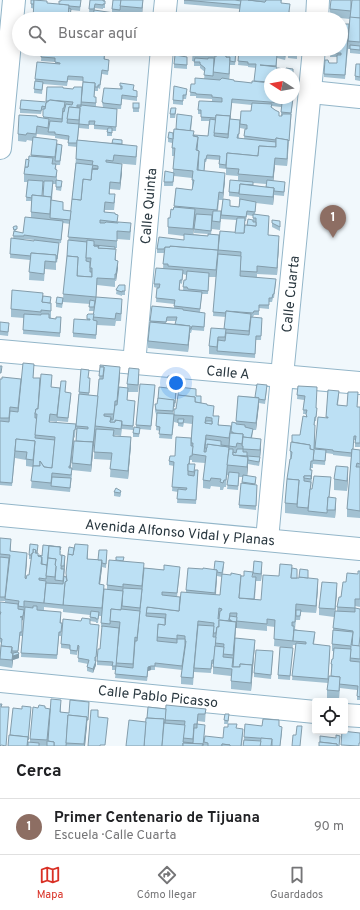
<!DOCTYPE html>
<html lang="es">
<meta charset="utf-8">
<style>
body{margin:0;font-family:Overpass,sans-serif;background:#f2f2f2;color:#202124}
.controls{position:absolute;right:12px;bottom:12px;display:grid;overflow:hidden;border-radius:4px;box-shadow:0 2px 10px #0003}
.controls button{width:36px;height:36px;display:grid;place-items:center;padding:0;border:0;border-bottom:1px solid #e0e0e0;background:#fff;color:#202124;font:20px sans-serif}
.compass{position:absolute;left:264px;top:68px;width:36px;height:36px;border-radius:50%;background:#fff;box-shadow:0 2px 10px #0003;rotate:281deg}
.you{position:absolute;left:176px;top:383px;width:14px;height:14px;margin:-10px;border:3px solid #fff;border-radius:50%;background:#1a73e8;box-shadow:0 0 0 6px #1a73e833}
.badge{display:grid;place-items:center;width:26px;height:26px;border-radius:50%;background:#d93025;color:#fff;font-size:13px;font-weight:700}
.pin{position:absolute;translate:-50% -33px;filter:drop-shadow(0 1px 2px #0008)}
.pin::after{content:'';position:absolute;top:21px;width:14px;height:12px;background:inherit;clip-path:polygon(0 0,100% 0,50% 100%)}
.list{margin:0;padding:0;list-style:none}
h2{display:flex;justify-content:space-between;align-items:center;height:52px;margin:0;padding:0 16px;font-size:17px}
h2 small{font-size:13px;font-weight:400;color:#757577}
.list li{display:grid;grid-template-columns:26px 1fr auto;gap:12px;align-items:center;box-sizing:border-box;height:56px;padding:0 16px;border-top:1px solid #e0e0e0}
.list b{display:block;font-size:15px;white-space:nowrap}
.list p{margin:0;font-size:13px;white-space:nowrap;color:#757577}
.list em{font-size:13px;font-style:normal;color:#757577}
.icon{flex:none;width:22px;height:22px;fill:none;stroke:currentColor;stroke-width:2;stroke-linecap:round;stroke-linejoin:round}
.map{position:relative;flex:none;width:360px;height:746px;overflow:hidden}
.search{position:absolute;background:#fff;box-shadow:0 2px 10px #0003;left:12px;right:12px;top:12px;height:44px;display:flex;align-items:center;gap:10px;box-sizing:border-box;padding:0 14px;border-radius:22px;color:#757577;font-size:15px}
.sheet{height:108px;background:#fff}
nav{display:flex;justify-content:space-around;align-items:center;box-sizing:border-box;height:56px;border-top:1px solid #e0e0e0;background:#fff;font-size:11px;color:#757577}
nav a{display:grid;justify-items:center;gap:2px}
nav .on{color:#d93025}
.map>svg:first-child{display:block}
.lines{fill:none;stroke-linecap:round;stroke-linejoin:round}
.minor-casing{stroke:#93b6c9;stroke-width:24}
.minor{stroke:#fff;stroke-width:22}
.wall{fill:#a2c1d2;fill-rule:evenodd}
.shaded-wall{fill:#849dab}
.building{fill:#bce0f4;stroke:#849dab;fill-rule:evenodd}
.labels{text-anchor:middle;stroke-width:3.5;stroke-linejoin:round;paint-order:stroke}
.street-label{font-size:14px;fill:#2a3840;stroke:#fff}
</style>
<div class="map">
<svg width="360" height="746" viewBox="0 0 360 746">
<rect width="100%" height="100%" fill="#f1f8fc"/>
<g class="lines">
<defs>
<g id="minor">
<path d="M 164,19 L 166,0"/>
<path d="M 317,19 L 318,0"/>
<path d="M 311,92 L 360,97"/>
<path d="M 0,148 L 14,0"/>
<path d="M 0,351 L 360,383"/>
<path d="M 134,364 L 162,49"/>
<path d="M 0,515 L 360,549"/>
<path d="M 267,540 L 282,376 L 314,49"/>
<path d="M 0,681 L 315,712"/>
<path d="M 345,715 L 360,716"/>
</g>
</defs>
<use href="#minor" class="minor-casing"/>
<use href="#minor" class="minor"/>
</g>
<g class="wall">
<path d="M 81,0 L 80,11 L 71,10 L 71,16 L 79,19 L 31,8 L 31,4 L 40,1 L 47,3 L 59,4 Z"/>
<path d="M 90,0 L 105,0 L 105,8 L 103,8 L 103,9 L 95,8 L 95,11 L 121,14 L 121,19 L 93,19 L 94,13 L 89,13 Z"/>
<path d="M 143,0 L 142,16 L 112,13 L 112,9 Z"/>
<path d="M 184,0 L 282,0 L 281,3 L 290,12 L 289,19 L 231,19 L 239,18 L 240,9 L 184,4 Z"/>
<path d="M 360,0 L 360,54 L 350,53 L 350,49 L 348,49 L 345,79 L 324,77 L 324,74 L 329,63 L 337,63 L 337,57 L 330,57 L 330,55 L 326,55 L 326,49 L 349,24 L 350,19 L 330,17 L 330,9 Z"/>
<path d="M 42,49 L 138,49 L 138,56 L 105,53 L 105,60 L 109,64 L 108,75 L 102,74 L 100,89 L 98,88 L 98,91 L 95,91 L 94,97 L 96,97 L 96,107 L 103,107 L 102,102 L 120,89 L 120,83 L 134,90 L 137,95 L 137,101 L 122,99 L 121,109 L 117,109 L 116,131 L 112,131 L 112,136 L 107,136 L 107,130 L 94,129 L 94,125 L 89,125 L 89,129 L 79,128 L 78,140 L 122,144 L 137,153 L 136,165 L 114,163 L 122,172 L 120,190 L 110,189 L 110,194 L 115,201 L 114,210 L 105,210 L 105,212 L 115,214 L 118,223 L 131,230 L 130,240 L 117,239 L 117,248 L 115,248 L 116,260 L 118,268 L 116,281 L 115,281 L 115,287 L 97,285 L 96,297 L 122,307 L 121,321 L 116,321 L 115,326 L 97,325 L 96,339 L 73,337 L 73,333 L 87,320 L 87,315 L 94,314 L 94,311 L 89,311 L 90,304 L 63,302 L 62,308 L 56,307 L 56,303 L 63,298 L 70,224 L 63,223 L 61,243 L 59,243 L 59,247 L 57,263 L 56,262 L 56,270 L 45,269 L 44,281 L 29,280 L 30,260 L 10,258 L 11,238 L 13,239 L 14,233 L 13,227 L 17,232 L 23,233 L 31,217 L 31,201 L 26,201 L 27,182 L 24,182 L 24,174 L 25,167 L 31,156 L 33,141 L 27,140 L 26,142 L 18,141 L 18,134 L 37,117 L 43,118 L 43,110 L 42,110 L 41,114 L 20,113 L 20,109 L 46,102 L 47,87 L 73,89 L 82,87 L 83,81 L 68,80 L 67,86 L 43,84 L 42,94 L 34,93 L 35,79 L 55,64 L 55,62 L 41,61 ZM 37,134 L 55,136 L 55,138 L 68,140 L 68,146 L 77,147 L 71,211 L 63,210 L 52,201 L 53,184 L 56,184 L 56,190 L 61,191 L 62,185 L 57,180 L 57,177 L 56,165 L 60,165 L 62,148 L 57,144 L 36,138 ZM 43,183 L 44,183 L 43,196 L 42,196 ZM 24,239 L 34,240 L 34,241 L 24,240 Z"/>
<path d="M 193,49 L 237,49 L 235,65 L 230,65 L 229,79 L 234,81 L 252,83 L 254,82 L 256,68 L 248,67 L 248,66 L 238,65 L 239,55 L 238,55 L 238,49 L 286,49 L 285,52 L 286,56 L 285,60 L 277,58 L 276,74 L 270,74 L 270,98 L 293,98 L 287,166 L 275,165 L 273,181 L 285,186 L 284,196 L 274,195 L 273,205 L 256,203 L 255,215 L 269,223 L 268,235 L 279,244 L 277,275 L 257,274 L 257,277 L 276,283 L 274,298 L 273,298 L 272,302 L 269,302 L 269,309 L 259,308 L 259,315 L 254,315 L 253,317 L 251,317 L 262,322 L 261,340 L 256,340 L 255,358 L 209,354 L 209,346 L 224,329 L 226,317 L 213,316 L 216,277 L 209,277 L 208,294 L 202,294 L 200,312 L 205,317 L 204,331 L 192,330 L 191,333 L 190,333 L 188,352 L 148,348 L 148,341 L 152,306 L 174,308 L 174,304 L 156,302 L 157,288 L 154,287 L 154,284 L 163,269 L 164,253 L 157,253 L 157,249 L 184,240 L 184,236 L 168,234 L 168,227 L 170,218 L 174,207 L 176,188 L 192,190 L 193,187 L 192,187 L 192,178 L 174,176 L 173,186 L 164,186 L 164,182 L 173,172 L 174,156 L 172,156 L 172,143 L 168,142 L 168,138 L 176,129 L 192,120 L 191,131 L 194,135 L 208,136 L 209,121 L 201,121 L 201,114 L 198,114 L 198,110 L 212,101 L 212,99 L 196,98 L 196,96 L 190,96 L 191,84 L 195,84 L 204,79 L 205,72 L 200,68 L 200,66 L 194,66 L 194,61 L 192,61 ZM 232,103 L 252,105 L 251,111 L 240,124 L 240,128 L 245,129 L 244,139 L 238,138 L 239,138 L 240,120 L 230,119 ZM 272,106 L 281,107 L 281,116 L 279,116 L 272,108 ZM 207,159 L 219,160 L 219,168 L 226,169 L 226,175 L 238,176 L 238,181 L 229,192 L 229,196 L 239,197 L 239,202 L 240,202 L 239,207 L 230,206 L 223,199 L 225,180 L 204,171 L 205,162 L 206,162 ZM 253,183 L 266,184 L 266,187 L 253,185 ZM 219,200 L 223,200 L 221,215 L 218,211 ZM 195,215 L 194,233 L 208,234 L 208,236 L 193,234 ZM 247,215 L 253,216 L 253,220 L 247,225 L 244,233 L 245,221 L 246,221 ZM 221,219 L 236,220 L 235,233 L 219,235 L 211,234 L 212,228 L 212,229 L 220,230 ZM 183,274 L 186,275 L 186,280 L 184,280 L 183,290 L 180,290 L 180,283 L 182,284 ZM 167,321 L 176,321 L 175,324 L 166,323 Z"/>
<path d="M 288,49 L 297,49 L 297,59 L 288,58 Z"/>
<path d="M 187,57 L 187,69 L 174,68 L 174,64 Z"/>
<path d="M 360,64 L 360,81 L 355,80 L 355,76 Z"/>
<path d="M 187,93 L 186,99 L 183,99 L 183,105 L 173,104 L 173,100 Z"/>
<rect x="133" y="103" width="6" height="9"/>
<path d="M 176,112 L 175,118 L 170,118 L 170,114 Z"/>
<path d="M 272,223 L 280,225 L 280,231 L 272,227 Z"/>
<path d="M 117,288 L 125,289 L 125,295 L 122,295 L 122,296 L 116,294 Z"/>
<path d="M 43,296 L 50,303 L 51,310 L 51,318 L 49,318 L 56,319 L 61,317 L 60,337 L 23,334 L 24,318 L 11,317 L 11,309 Z"/>
<path d="M 0,322 L 9,327 L 8,336 L 0,335 Z"/>
<path d="M 100,367 L 120,374 L 119,387 L 127,388 L 127,384 L 139,376 L 138,392 L 128,392 L 127,400 L 135,405 L 133,430 L 122,429 L 121,436 L 114,435 L 131,445 L 128,479 L 110,477 L 111,460 L 94,459 L 95,434 L 91,472 L 72,470 L 72,463 L 76,441 L 77,430 L 76,430 L 76,426 L 81,369 L 88,378 L 90,382 L 89,395 L 98,396 Z"/>
<path d="M 34,368 L 33,378 L 52,382 L 51,387 L 66,392 L 71,397 L 68,422 L 57,421 L 57,419 L 57,422 L 50,421 L 50,422 L 76,424 L 75,438 L 74,437 L 71,468 L 72,475 L 70,492 L 31,488 L 33,467 L 26,466 L 26,460 L 15,458 L 12,486 L 0,485 L 0,379 L 21,379 Z"/>
<path d="M 168,376 L 178,381 L 175,407 L 174,407 L 173,414 L 174,414 L 176,409 L 196,396 L 201,403 L 207,405 L 219,425 L 231,426 L 231,433 L 232,422 L 236,423 L 238,396 L 255,397 L 267,389 L 265,404 L 259,403 L 256,430 L 253,430 L 252,438 L 261,449 L 259,466 L 248,464 L 247,476 L 256,481 L 255,485 L 257,485 L 256,510 L 239,508 L 239,505 L 243,477 L 239,477 L 238,490 L 227,489 L 229,476 L 227,475 L 226,487 L 224,487 L 223,490 L 220,490 L 220,487 L 211,486 L 210,489 L 203,488 L 203,480 L 205,463 L 192,462 L 192,460 L 190,460 L 190,464 L 198,474 L 196,504 L 177,503 L 178,492 L 172,491 L 174,466 L 169,465 L 169,461 L 175,456 L 191,438 L 192,424 L 184,423 L 183,427 L 178,426 L 178,423 L 174,422 L 174,420 L 172,439 L 159,438 L 160,431 L 156,430 L 157,417 L 155,411 L 155,404 L 157,404 L 167,388 Z"/>
<path d="M 298,386 L 316,408 L 317,412 L 316,421 L 315,421 L 314,425 L 315,449 L 318,417 L 326,418 L 328,390 L 339,395 L 338,405 L 347,406 L 358,396 L 357,407 L 360,407 L 360,447 L 355,447 L 355,440 L 354,440 L 353,449 L 360,450 L 360,518 L 347,517 L 347,509 L 351,457 L 333,455 L 333,454 L 326,453 L 325,465 L 313,464 L 313,468 L 311,468 L 312,477 L 311,489 L 312,489 L 331,481 L 329,497 L 336,505 L 335,518 L 285,513 L 285,503 L 290,459 L 290,451 L 300,435 L 306,417 L 306,414 L 303,414 L 304,400 L 297,399 Z"/>
<path d="M 155,389 L 151,430 L 140,429 L 139,437 L 133,437 L 133,433 L 136,427 L 136,425 Z"/>
<path d="M 348,477 L 347,491 L 334,490 L 334,479 Z"/>
<path d="M 121,491 L 121,495 L 120,497 L 114,496 L 114,492 Z"/>
<path d="M 0,538 L 11,546 L 11,551 L 27,560 L 25,578 L 26,579 L 29,575 L 31,559 L 29,559 L 29,555 L 37,553 L 38,556 L 61,551 L 60,555 L 65,556 L 65,563 L 64,576 L 66,577 L 88,553 L 88,559 L 98,560 L 107,554 L 106,568 L 102,567 L 100,584 L 104,589 L 107,590 L 107,585 L 124,561 L 144,568 L 180,571 L 177,597 L 180,597 L 186,593 L 186,590 L 203,569 L 214,570 L 224,566 L 223,574 L 241,578 L 253,577 L 254,561 L 262,569 L 261,581 L 256,581 L 255,599 L 261,600 L 279,576 L 292,568 L 297,578 L 308,578 L 318,587 L 316,613 L 301,612 L 300,620 L 296,620 L 295,629 L 315,636 L 314,644 L 330,650 L 328,683 L 292,680 L 296,645 L 293,645 L 293,644 L 290,680 L 278,679 L 278,675 L 290,648 L 274,646 L 275,627 L 267,626 L 267,631 L 236,628 L 235,638 L 255,644 L 251,691 L 231,689 L 231,676 L 213,674 L 213,664 L 212,664 L 211,673 L 194,672 L 193,685 L 181,684 L 181,677 L 182,670 L 155,667 L 155,670 L 151,670 L 148,671 L 147,681 L 115,678 L 116,670 L 112,670 L 112,666 L 97,665 L 97,661 L 100,649 L 102,627 L 101,627 L 101,616 L 99,616 L 98,623 L 96,623 L 96,622 L 90,621 L 90,624 L 99,629 L 96,661 L 95,661 L 96,665 L 93,673 L 87,671 L 87,667 L 88,664 L 78,662 L 79,649 L 78,649 L 77,655 L 70,654 L 70,649 L 61,648 L 61,644 L 81,621 L 90,619 L 90,615 L 63,612 L 63,609 L 44,607 L 44,610 L 61,616 L 61,623 L 62,627 L 61,636 L 59,636 L 57,659 L 21,657 L 24,608 L 23,620 L 22,620 L 22,636 L 20,636 L 18,652 L 19,658 L 13,660 L 12,668 L 0,666 L 0,652 L 1,643 L 0,642 L 0,643 L 0,602 L 5,603 L 5,601 L 0,601 ZM 217,576 L 222,577 L 220,595 L 216,595 Z"/>
<path d="M 360,571 L 360,607 L 355,606 L 355,608 L 360,609 L 360,640 L 359,646 L 360,646 L 360,700 L 357,700 L 357,690 L 340,688 L 339,699 L 327,698 L 327,690 L 331,676 L 332,668 L 331,668 L 331,664 L 333,659 L 333,651 L 332,651 L 332,644 L 334,617 L 319,615 L 319,608 L 337,591 L 335,611 L 337,611 L 337,607 L 346,582 L 358,574 Z"/>
<path d="M 273,655 L 271,679 L 254,677 L 254,673 Z"/>
<path d="M 61,704 L 61,712 L 69,713 L 89,706 L 85,746 L 8,746 L 10,735 L 22,709 L 31,711 L 28,742 L 30,742 L 30,739 L 45,708 L 50,709 Z"/>
<path d="M 166,709 L 206,709 L 205,722 L 198,721 L 198,724 L 205,729 L 203,746 L 126,746 L 146,722 Z"/>
<path d="M 225,714 L 229,718 L 228,724 L 236,728 L 243,733 L 242,746 L 204,746 L 204,742 L 223,738 L 228,727 L 228,724 L 224,724 Z"/>
<path d="M 279,726 L 282,734 L 280,746 L 243,746 L 244,737 Z"/>
</g>
<g class="shaded-wall">
<path d="M 143,0 L 142,16 L 142,8 Z"/>
<path d="M 230,57 L 230,65 L 229,81 L 229,74 Z"/>
<path d="M 288,140 L 288,147 L 287,166 L 287,159 Z"/>
<path d="M 275,158 L 275,165 L 273,185 L 273,177 Z"/>
<path d="M 122,164 L 122,172 L 120,190 L 120,183 Z"/>
<path d="M 225,173 L 225,180 L 223,200 L 223,193 Z"/>
<path d="M 274,188 L 274,195 L 273,205 L 273,197 Z"/>
<path d="M 195,209 L 195,216 L 193,237 L 193,229 Z"/>
<path d="M 279,236 L 279,244 L 277,275 L 277,268 Z"/>
<path d="M 118,261 L 118,268 L 116,281 L 116,274 Z"/>
<path d="M 190,326 L 190,333 L 188,352 L 188,345 Z"/>
<path d="M 120,367 L 120,374 L 117,409 L 117,401 Z"/>
<path d="M 139,369 L 139,376 L 138,392 L 138,385 Z"/>
<path d="M 259,398 L 259,405 L 256,430 L 256,423 Z"/>
<path d="M 74,430 L 74,437 L 70,473 L 70,466 Z"/>
<path d="M 95,430 L 95,434 L 91,472 L 91,465 Z"/>
<path d="M 131,437 L 131,445 L 128,479 L 128,471 Z"/>
<path d="M 261,439 L 261,449 L 259,466 L 260,450 Z"/>
<path d="M 248,457 L 248,467 L 247,478 L 247,467 Z"/>
<path d="M 348,467 L 348,477 L 347,491 L 347,481 Z"/>
<path d="M 336,498 L 336,505 L 335,518 L 335,510 Z"/>
<path d="M 27,553 L 27,560 L 25,586 L 25,578 Z"/>
<path d="M 65,556 L 65,566 L 63,588 L 63,581 Z"/>
<path d="M 102,560 L 102,568 L 99,592 L 99,584 Z"/>
<path d="M 262,562 L 262,569 L 261,581 L 261,574 Z"/>
<path d="M 217,570 L 217,577 L 215,601 L 215,593 Z"/>
<path d="M 318,579 L 318,587 L 316,613 L 316,606 Z"/>
<path d="M 337,583 L 337,591 L 335,617 L 335,609 Z"/>
<path d="M 24,601 L 23,620 L 20,621 L 20,617 L 23,616 Z"/>
<path d="M 236,622 L 236,627 L 233,670 L 233,655 Z"/>
<path d="M 20,632 L 18,654 L 19,654 L 19,658 L 13,660 L 12,668 L 12,660 L 11,660 L 12,647 L 12,656 L 18,654 Z"/>
<path d="M 255,640 L 255,644 L 251,691 L 251,683 Z"/>
<path d="M 95,657 L 96,665 L 93,673 L 93,669 Z"/>
<path d="M 151,666 L 151,670 L 148,671 L 147,681 L 148,667 Z"/>
<path d="M 87,717 L 87,724 L 85,746 L 84,746 Z"/>
</g>
<g class="building">
<path d="M 31,0 L 39,0 L 39,1 L 34,0 L 34,4 L 31,4 Z"/>
<path d="M 34,0 L 47,1 L 47,3 L 69,5 L 68,18 L 71,18 L 71,19 L 33,19 Z"/>
<path d="M 61,0 L 81,0 L 80,7 L 69,6 L 69,5 L 59,4 L 59,1 L 61,1 Z"/>
<path d="M 90,0 L 103,0 L 103,1 L 105,1 L 105,4 L 103,4 L 103,5 L 95,4 L 94,9 L 89,9 Z"/>
<path d="M 113,0 L 121,0 L 120,10 L 112,9 Z"/>
<path d="M 121,0 L 143,0 L 142,8 L 120,6 Z"/>
<path d="M 184,0 L 235,0 L 241,1 L 240,5 Z"/>
<path d="M 241,0 L 248,0 L 265,2 L 266,0 L 281,0 L 281,3 L 290,4 L 288,19 L 255,19 L 255,17 L 246,16 L 247,14 L 239,14 Z"/>
<path d="M 248,0 L 266,0 L 265,2 Z"/>
<path d="M 331,0 L 351,0 L 351,11 L 330,9 Z"/>
<path d="M 352,0 L 360,0 L 360,18 L 350,18 Z"/>
<path d="M 69,8 L 71,9 L 70,16 L 79,17 L 79,19 L 71,19 L 71,18 L 68,18 Z"/>
<path d="M 94,10 L 121,14 L 120,19 L 93,19 Z"/>
<path d="M 189,14 L 227,17 L 227,19 L 189,19 Z"/>
<path d="M 239,15 L 255,17 L 255,19 L 239,19 Z"/>
<path d="M 179,16 L 189,17 L 189,19 L 178,19 Z"/>
<path d="M 350,17 L 360,18 L 360,42 L 348,41 Z"/>
<rect x="231" y="18" width="8" height="1"/>
<path d="M 341,24 L 349,24 L 345,75 L 324,74 L 325,60 L 328,60 L 329,63 L 337,63 L 337,55 L 341,55 L 341,53 L 330,53 L 330,51 L 326,51 L 326,49 L 341,49 Z"/>
<path d="M 350,45 L 360,46 L 360,50 L 350,49 Z"/>
<path d="M 42,49 L 105,49 L 104,59 L 109,60 L 108,71 L 102,70 L 100,85 L 98,85 L 98,87 L 95,87 L 95,83 L 83,82 L 83,77 L 68,76 L 67,82 L 35,79 L 37,62 L 60,64 L 60,63 L 55,62 L 55,58 L 41,57 Z"/>
<path d="M 125,49 L 138,49 L 138,52 L 125,51 Z"/>
<path d="M 193,49 L 226,49 L 226,57 L 230,57 L 229,74 L 213,72 L 215,56 L 217,56 L 217,55 L 192,54 Z"/>
<path d="M 227,49 L 236,49 L 235,62 L 230,61 L 230,57 L 226,57 Z"/>
<path d="M 238,49 L 284,49 L 284,52 L 286,52 L 285,56 L 277,54 L 276,66 L 260,65 L 277,67 L 276,74 L 270,74 L 270,82 L 254,81 L 256,64 L 248,64 L 248,62 L 238,61 L 239,51 L 238,51 Z"/>
<path d="M 288,49 L 297,49 L 297,55 L 288,54 Z"/>
<path d="M 175,55 L 187,57 L 187,65 L 174,64 Z"/>
<path d="M 195,58 L 208,59 L 208,58 L 214,58 L 213,76 L 204,75 L 205,68 L 200,64 L 200,62 L 194,62 Z"/>
<path d="M 356,64 L 360,64 L 360,77 L 355,76 Z"/>
<path d="M 278,68 L 283,69 L 283,71 L 285,71 L 286,68 L 293,69 L 293,74 L 294,74 L 281,73 L 279,74 L 278,73 Z"/>
<path d="M 195,78 L 220,80 L 222,78 L 234,80 L 234,81 L 244,82 L 252,83 L 252,81 L 270,83 L 270,90 L 269,90 L 269,93 L 270,93 L 270,98 L 293,98 L 291,113 L 281,112 L 282,103 L 232,99 L 230,119 L 240,120 L 239,134 L 238,134 L 237,138 L 276,142 L 276,147 L 259,146 L 258,156 L 227,153 L 226,165 L 219,164 L 220,156 L 207,155 L 206,159 L 205,159 L 204,171 L 198,170 L 199,151 L 197,150 L 198,137 L 194,136 L 194,135 L 208,136 L 210,119 L 216,120 L 214,136 L 228,138 L 230,116 L 216,115 L 216,118 L 201,117 L 201,110 L 198,110 L 199,101 L 202,101 L 222,102 L 222,98 L 212,97 L 212,95 L 196,94 L 196,93 L 190,92 L 191,84 L 195,84 Z"/>
<path d="M 35,81 L 43,82 L 42,90 L 34,89 Z"/>
<path d="M 83,82 L 95,83 L 94,97 L 96,97 L 96,103 L 81,102 Z"/>
<path d="M 120,83 L 134,85 L 133,90 L 137,91 L 137,97 L 122,95 L 121,105 L 103,103 L 103,102 L 102,102 L 104,88 L 122,89 L 122,86 L 120,86 Z"/>
<path d="M 174,86 L 187,89 L 186,95 L 183,95 L 183,101 L 173,100 Z"/>
<path d="M 47,87 L 63,87 L 63,88 L 73,89 L 74,87 L 82,87 L 81,105 L 117,109 L 116,127 L 94,125 L 95,121 L 89,121 L 89,125 L 79,124 L 77,143 L 68,143 L 69,136 L 55,134 L 55,132 L 48,132 L 50,121 L 62,122 L 63,111 L 64,112 L 66,104 L 72,105 L 73,102 L 50,100 L 48,101 L 46,101 ZM 77,105 L 81,105 L 81,107 L 77,107 ZM 69,107 L 80,108 L 79,124 L 67,123 Z"/>
<path d="M 21,100 L 47,102 L 46,103 L 46,107 L 42,106 L 41,111 L 20,109 Z"/>
<path d="M 50,100 L 65,102 L 64,108 L 63,108 L 62,119 L 44,117 L 43,116 L 43,109 L 45,109 L 46,103 Z"/>
<rect x="133" y="103" width="6" height="5"/>
<path d="M 252,103 L 272,104 L 271,107 L 275,110 L 279,112 L 279,116 L 282,116 L 282,114 L 291,114 L 289,141 L 288,140 L 276,138 L 276,140 L 244,136 L 245,129 L 247,129 L 247,125 L 240,124 L 241,111 L 251,111 Z"/>
<path d="M 69,107 L 80,108 L 79,120 L 67,119 Z"/>
<path d="M 171,108 L 176,108 L 175,114 L 170,114 Z"/>
<path d="M 177,114 L 192,116 L 190,131 L 176,129 Z"/>
<path d="M 19,115 L 37,116 L 37,117 L 49,119 L 48,128 L 37,126 L 36,134 L 27,133 L 26,135 L 18,134 Z"/>
<path d="M 216,115 L 230,116 L 228,134 L 214,133 Z"/>
<path d="M 108,128 L 112,128 L 112,133 L 107,132 Z"/>
<path d="M 174,129 L 194,131 L 193,136 L 198,137 L 196,150 L 199,151 L 197,170 L 225,173 L 223,193 L 219,192 L 217,210 L 174,206 L 176,188 L 192,190 L 194,180 L 192,180 L 193,171 L 173,169 L 175,148 L 172,148 Z"/>
<path d="M 169,132 L 173,133 L 173,139 L 168,138 Z"/>
<path d="M 33,137 L 57,140 L 55,157 L 31,155 Z"/>
<path d="M 276,138 L 288,140 L 287,159 L 275,158 L 273,177 L 238,174 L 239,169 L 226,168 L 227,153 L 258,156 L 259,146 L 276,147 Z"/>
<path d="M 113,139 L 122,140 L 122,144 L 112,143 Z"/>
<path d="M 77,140 L 137,146 L 136,157 L 114,155 L 113,161 L 106,160 L 106,162 L 122,164 L 120,183 L 110,182 L 109,194 L 115,194 L 114,203 L 105,202 L 104,212 L 115,213 L 115,214 L 118,215 L 117,222 L 100,220 L 100,223 L 105,223 L 106,222 L 118,223 L 118,222 L 131,223 L 130,232 L 117,231 L 117,241 L 68,237 L 72,199 L 81,200 L 83,179 L 91,180 L 92,169 L 98,169 L 98,166 L 92,165 L 93,161 L 76,159 Z"/>
<path d="M 57,144 L 62,145 L 60,161 L 55,161 Z"/>
<path d="M 29,156 L 53,158 L 52,164 L 56,164 L 55,169 L 57,170 L 56,177 L 24,174 L 25,167 L 28,167 Z"/>
<path d="M 26,159 L 29,160 L 28,167 L 25,167 Z"/>
<path d="M 76,163 L 93,165 L 92,169 L 98,169 L 92,169 L 91,180 L 83,179 L 81,200 L 72,199 Z"/>
<path d="M 165,171 L 174,173 L 173,182 L 164,182 Z"/>
<path d="M 28,180 L 43,181 L 42,196 L 32,195 L 32,198 L 26,197 Z"/>
<path d="M 56,180 L 62,181 L 61,187 L 56,187 Z"/>
<path d="M 230,180 L 253,182 L 253,185 L 240,184 L 239,193 L 229,192 Z"/>
<path d="M 267,180 L 285,182 L 284,192 L 274,191 L 274,188 L 266,187 Z"/>
<path d="M 44,181 L 53,181 L 51,199 L 51,197 L 43,196 Z"/>
<path d="M 240,184 L 274,188 L 273,197 L 239,194 Z"/>
<path d="M 32,195 L 51,197 L 50,214 L 31,212 Z"/>
<path d="M 223,199 L 230,200 L 230,206 L 239,207 L 240,199 L 256,202 L 255,212 L 247,211 L 246,217 L 221,215 Z"/>
<path d="M 51,200 L 63,202 L 63,210 L 71,211 L 70,220 L 50,218 Z"/>
<path d="M 174,207 L 195,209 L 193,229 L 168,227 L 168,218 L 170,218 L 171,209 L 173,210 Z"/>
<path d="M 213,211 L 221,211 L 220,222 L 212,221 Z"/>
<path d="M 196,214 L 212,215 L 211,231 L 194,229 Z"/>
<path d="M 253,214 L 269,216 L 268,235 L 279,236 L 277,268 L 257,266 L 257,272 L 240,271 L 241,252 L 218,250 L 216,270 L 168,266 L 168,264 L 163,264 L 165,247 L 170,247 L 170,246 L 218,250 L 220,231 L 244,233 L 245,225 L 256,226 L 256,218 L 253,218 Z"/>
<path d="M 25,217 L 63,221 L 61,240 L 24,235 L 24,236 L 13,236 L 14,231 L 23,233 Z"/>
<path d="M 237,218 L 245,218 L 244,233 L 235,233 Z"/>
<path d="M 248,219 L 253,220 L 253,222 L 256,222 L 256,226 L 247,225 Z"/>
<path d="M 272,220 L 280,221 L 280,227 L 272,223 Z"/>
<path d="M 15,226 L 17,226 L 17,229 L 14,230 L 13,227 Z"/>
<path d="M 184,234 L 208,236 L 208,234 L 219,235 L 218,250 L 170,246 L 170,247 L 165,247 L 164,249 L 157,249 L 159,237 L 184,240 Z"/>
<path d="M 11,238 L 34,241 L 34,240 L 59,243 L 57,259 L 56,259 L 56,255 L 31,253 L 31,256 L 10,254 Z"/>
<path d="M 68,240 L 87,242 L 86,261 L 90,262 L 90,272 L 92,272 L 92,277 L 77,276 L 78,257 L 67,256 Z"/>
<path d="M 87,240 L 94,241 L 94,246 L 99,246 L 98,248 L 116,249 L 115,260 L 118,261 L 116,274 L 115,274 L 115,279 L 97,278 L 96,297 L 122,299 L 121,314 L 116,313 L 115,319 L 93,317 L 96,297 L 63,294 L 67,256 L 78,257 L 77,276 L 92,277 L 92,268 L 90,268 L 91,258 L 86,258 Z"/>
<path d="M 94,245 L 115,247 L 115,249 L 98,248 L 99,246 L 94,246 Z"/>
<path d="M 31,253 L 56,255 L 56,262 L 45,261 L 44,274 L 29,272 Z"/>
<path d="M 218,254 L 241,256 L 240,276 L 276,279 L 274,294 L 273,294 L 272,298 L 269,298 L 269,305 L 259,305 L 259,311 L 254,311 L 253,313 L 226,311 L 226,313 L 213,312 Z"/>
<path d="M 156,268 L 183,270 L 182,280 L 180,280 L 179,290 L 202,292 L 200,309 L 174,306 L 175,300 L 156,298 L 157,288 L 159,288 L 160,284 L 154,284 Z"/>
<path d="M 187,271 L 209,273 L 208,291 L 188,289 L 187,287 L 183,287 L 184,280 L 186,280 Z"/>
<path d="M 119,285 L 125,285 L 125,291 L 122,291 L 122,292 L 116,290 L 117,288 Z"/>
<path d="M 12,290 L 43,293 L 42,302 L 51,303 L 51,311 L 41,310 L 41,312 L 11,309 Z"/>
<path d="M 43,296 L 51,297 L 50,303 L 42,302 Z"/>
<path d="M 57,297 L 63,298 L 62,304 L 56,303 Z"/>
<path d="M 90,300 L 95,301 L 94,307 L 89,307 Z"/>
<path d="M 152,306 L 183,309 L 183,310 L 205,313 L 204,327 L 192,326 L 191,329 L 190,329 L 190,326 L 175,324 L 177,317 L 167,317 L 166,322 L 150,321 Z"/>
<path d="M 226,311 L 251,314 L 249,331 L 224,329 Z"/>
<path d="M 24,314 L 41,315 L 41,314 L 49,314 L 49,318 L 56,319 L 56,317 L 61,317 L 60,333 L 23,330 Z"/>
<path d="M 88,314 L 94,314 L 93,320 L 97,321 L 96,335 L 73,333 L 74,319 L 90,320 L 90,319 L 87,319 L 87,315 Z"/>
<path d="M 251,317 L 262,318 L 261,336 L 256,336 L 255,354 L 217,351 L 218,340 L 225,341 L 226,333 L 249,335 Z"/>
<path d="M 0,322 L 9,323 L 8,332 L 0,331 Z"/>
<path d="M 150,322 L 190,326 L 188,345 L 148,341 Z"/>
<path d="M 211,328 L 226,329 L 225,337 L 218,337 L 217,347 L 209,346 Z"/>
<path d="M 23,363 L 34,364 L 33,378 L 40,378 L 38,409 L 36,409 L 35,414 L 35,418 L 37,418 L 35,438 L 55,440 L 52,468 L 44,467 L 40,461 L 40,466 L 33,466 L 35,441 L 16,439 L 12,483 L 0,482 L 0,421 L 9,422 L 10,411 L 18,412 Z"/>
<path d="M 100,365 L 120,367 L 117,401 L 115,401 L 114,414 L 104,414 L 104,416 L 111,417 L 110,422 L 115,422 L 115,420 L 122,421 L 121,429 L 95,426 L 99,379 L 103,379 L 104,370 L 104,367 L 100,367 Z"/>
<path d="M 0,366 L 2,366 L 1,373 L 0,373 Z"/>
<path d="M 100,367 L 104,367 L 103,376 L 99,376 Z"/>
<path d="M 129,368 L 139,369 L 138,385 L 127,384 Z"/>
<path d="M 81,369 L 89,370 L 88,378 L 90,378 L 89,393 L 79,392 Z"/>
<path d="M 41,374 L 52,375 L 51,387 L 60,388 L 57,415 L 50,414 L 49,422 L 76,424 L 75,430 L 74,430 L 70,466 L 69,466 L 69,468 L 72,468 L 71,475 L 52,473 L 51,483 L 31,481 L 33,466 L 40,466 L 40,461 L 44,467 L 52,468 L 55,437 L 35,435 L 37,414 L 35,414 L 36,409 L 38,409 Z"/>
<path d="M 168,376 L 178,377 L 177,387 L 167,387 Z"/>
<path d="M 2,377 L 21,379 L 18,408 L 10,407 L 9,418 L 0,418 L 0,379 L 2,379 Z"/>
<path d="M 61,381 L 66,381 L 65,392 L 71,393 L 68,418 L 57,417 Z"/>
<path d="M 140,384 L 155,385 L 151,426 L 136,425 Z"/>
<path d="M 257,384 L 267,385 L 265,400 L 258,399 L 259,398 L 255,397 Z"/>
<path d="M 298,386 L 317,387 L 316,408 L 317,408 L 316,417 L 315,417 L 314,425 L 315,425 L 314,449 L 326,450 L 325,461 L 313,460 L 314,450 L 310,449 L 310,445 L 292,442 L 292,435 L 300,435 L 303,416 L 307,417 L 306,414 L 307,410 L 303,410 L 305,396 L 297,395 Z"/>
<path d="M 119,387 L 128,388 L 127,400 L 135,401 L 133,426 L 122,425 L 122,421 L 115,420 L 115,422 L 110,422 L 111,418 L 111,420 L 113,420 L 115,405 L 117,405 Z"/>
<path d="M 159,387 L 176,389 L 175,403 L 174,403 L 174,400 L 158,399 Z"/>
<path d="M 179,387 L 196,389 L 196,396 L 201,396 L 201,403 L 195,402 L 195,397 L 178,395 Z"/>
<path d="M 328,390 L 339,391 L 337,405 L 347,406 L 348,392 L 358,392 L 357,407 L 360,407 L 360,443 L 355,443 L 356,436 L 354,436 L 353,449 L 352,449 L 352,453 L 333,451 L 333,450 L 315,448 L 318,417 L 328,418 L 328,417 L 326,417 Z"/>
<path d="M 79,394 L 98,396 L 93,446 L 93,442 L 76,441 L 77,428 L 88,429 L 88,427 L 76,426 Z"/>
<path d="M 178,395 L 195,397 L 195,402 L 207,404 L 207,405 L 214,406 L 213,416 L 219,416 L 218,425 L 231,426 L 229,438 L 206,435 L 204,452 L 206,452 L 207,444 L 229,447 L 226,480 L 224,480 L 223,483 L 220,482 L 221,479 L 211,478 L 210,481 L 203,480 L 206,456 L 192,454 L 193,443 L 191,443 L 193,416 L 174,415 L 174,409 L 176,409 ZM 206,417 L 212,418 L 212,424 L 205,423 Z"/>
<path d="M 238,396 L 259,398 L 256,423 L 236,421 Z"/>
<path d="M 158,398 L 174,400 L 173,411 L 156,410 L 155,404 L 157,404 Z"/>
<path d="M 157,413 L 174,414 L 172,435 L 159,434 L 160,427 L 156,426 Z"/>
<path d="M 178,419 L 184,419 L 183,423 L 178,423 Z"/>
<path d="M 206,421 L 212,421 L 212,424 L 205,423 Z"/>
<path d="M 232,422 L 236,423 L 236,424 L 245,425 L 245,427 L 253,429 L 251,438 L 243,437 L 243,434 L 233,433 L 233,432 L 231,432 Z"/>
<path d="M 134,427 L 140,428 L 139,434 L 133,433 Z"/>
<path d="M 96,429 L 114,430 L 113,436 L 131,437 L 128,471 L 110,469 L 112,453 L 94,452 Z"/>
<path d="M 230,433 L 243,434 L 242,444 L 237,443 L 236,447 L 229,446 Z"/>
<path d="M 176,437 L 191,438 L 191,446 L 193,446 L 192,456 L 190,456 L 189,464 L 188,464 L 188,475 L 194,476 L 195,470 L 198,470 L 196,500 L 177,499 L 178,489 L 186,490 L 187,488 L 172,487 L 174,462 L 169,461 L 170,456 L 175,456 Z"/>
<path d="M 243,437 L 261,439 L 260,450 L 243,449 L 243,446 L 242,446 Z"/>
<path d="M 16,439 L 35,441 L 33,460 L 26,459 L 27,452 L 15,451 Z"/>
<path d="M 206,439 L 221,441 L 221,445 L 229,446 L 229,447 L 207,444 L 207,448 L 205,448 Z"/>
<path d="M 74,441 L 93,442 L 91,465 L 72,463 Z"/>
<path d="M 291,442 L 310,445 L 310,449 L 314,450 L 313,461 L 311,461 L 310,470 L 312,470 L 311,479 L 311,476 L 304,476 L 304,481 L 311,482 L 308,508 L 297,507 L 299,480 L 287,479 L 290,459 L 291,459 L 292,452 L 290,451 Z"/>
<path d="M 229,449 L 233,449 L 233,455 L 248,457 L 247,467 L 227,465 Z"/>
<path d="M 237,449 L 243,449 L 243,452 L 247,452 L 247,456 L 233,455 L 233,452 L 236,453 Z"/>
<path d="M 352,449 L 360,450 L 360,464 L 357,463 L 356,467 L 360,467 L 360,511 L 347,509 Z"/>
<path d="M 247,456 L 260,457 L 259,462 L 248,460 L 248,457 Z"/>
<path d="M 188,464 L 195,464 L 194,472 L 188,471 Z"/>
<path d="M 336,466 L 348,467 L 347,481 L 334,479 Z"/>
<path d="M 229,472 L 239,473 L 238,486 L 227,485 Z"/>
<path d="M 243,475 L 256,477 L 255,484 L 242,482 Z"/>
<path d="M 304,476 L 311,476 L 311,479 L 304,478 Z"/>
<path d="M 314,476 L 331,477 L 329,497 L 328,497 L 327,513 L 308,511 L 310,489 L 312,489 Z"/>
<path d="M 52,477 L 71,478 L 70,488 L 51,486 Z"/>
<path d="M 287,479 L 299,480 L 297,504 L 285,503 Z"/>
<path d="M 241,483 L 257,485 L 256,506 L 239,505 Z"/>
<path d="M 116,488 L 121,491 L 120,493 L 114,492 Z"/>
<path d="M 328,497 L 336,498 L 335,510 L 327,510 Z"/>
<path d="M 0,538 L 11,539 L 10,551 L 27,553 L 25,578 L 26,579 L 27,575 L 29,575 L 32,553 L 33,553 L 33,549 L 36,550 L 35,553 L 38,553 L 38,556 L 42,557 L 41,564 L 47,565 L 46,579 L 39,578 L 39,580 L 46,581 L 44,603 L 24,601 L 24,607 L 18,606 L 19,601 L 5,599 L 10,555 L 0,554 Z"/>
<path d="M 30,544 L 38,545 L 37,553 L 36,553 L 36,550 L 33,549 L 33,553 L 32,553 L 31,555 L 29,555 Z"/>
<path d="M 75,544 L 88,545 L 87,559 L 102,560 L 99,584 L 104,585 L 102,608 L 63,605 L 65,582 L 66,581 L 67,581 L 66,573 L 68,554 L 73,555 Z"/>
<path d="M 43,545 L 61,547 L 60,550 L 60,547 L 49,546 L 47,565 L 42,564 L 42,557 L 38,556 L 39,555 L 42,556 Z"/>
<path d="M 49,546 L 60,547 L 60,555 L 62,555 L 61,569 L 64,569 L 63,581 L 55,580 L 56,568 L 56,566 L 55,565 L 56,559 L 48,558 Z"/>
<path d="M 69,547 L 74,548 L 73,555 L 68,554 Z"/>
<path d="M 99,550 L 107,550 L 106,564 L 102,563 L 102,560 L 98,560 Z"/>
<path d="M 62,555 L 65,556 L 64,566 L 61,566 Z"/>
<path d="M 0,557 L 9,558 L 5,597 L 0,597 Z"/>
<path d="M 116,557 L 124,557 L 123,561 L 116,560 Z"/>
<path d="M 48,558 L 56,559 L 55,565 L 56,566 L 55,577 L 46,576 Z"/>
<path d="M 109,560 L 144,563 L 142,586 L 123,584 L 123,587 L 107,585 Z"/>
<path d="M 215,561 L 224,562 L 222,573 L 217,572 L 217,570 L 214,570 Z"/>
<path d="M 254,561 L 262,562 L 261,574 L 253,573 Z"/>
<path d="M 280,564 L 292,565 L 291,578 L 299,578 L 299,577 L 318,579 L 316,606 L 296,604 L 295,622 L 292,622 L 292,626 L 294,626 L 293,641 L 274,639 L 275,620 L 267,619 L 267,624 L 236,621 L 237,613 L 230,613 L 229,620 L 231,620 L 231,621 L 219,620 L 219,627 L 217,627 L 216,633 L 213,633 L 214,623 L 198,621 L 193,678 L 181,677 L 186,641 L 185,641 L 185,636 L 177,635 L 177,639 L 157,637 L 158,624 L 165,625 L 166,614 L 146,613 L 147,607 L 179,611 L 181,592 L 220,595 L 222,574 L 231,575 L 231,573 L 241,575 L 239,598 L 261,600 L 263,575 L 279,576 ZM 219,608 L 222,609 L 221,611 L 220,611 L 219,619 L 218,619 Z"/>
<path d="M 164,565 L 180,567 L 177,593 L 162,592 L 162,595 L 180,597 L 179,611 L 147,607 L 146,616 L 165,618 L 165,625 L 158,624 L 157,641 L 177,643 L 177,639 L 185,639 L 185,645 L 182,666 L 155,663 L 155,666 L 151,666 L 148,667 L 147,677 L 115,674 L 116,666 L 133,668 L 135,641 L 137,641 L 144,568 L 164,570 Z"/>
<path d="M 188,568 L 203,569 L 203,568 L 217,570 L 215,593 L 186,590 Z"/>
<path d="M 292,568 L 297,569 L 297,578 L 291,578 Z"/>
<path d="M 300,569 L 308,570 L 308,578 L 299,577 Z"/>
<path d="M 244,571 L 253,572 L 252,577 L 256,577 L 254,599 L 239,598 L 241,576 L 244,576 Z"/>
<path d="M 358,571 L 360,571 L 360,599 L 355,599 L 355,608 L 337,607 L 339,597 L 341,597 L 343,582 L 346,582 L 347,573 L 358,574 Z"/>
<path d="M 64,576 L 66,577 L 67,581 L 66,581 L 65,582 L 63,605 L 44,603 L 46,583 L 63,584 Z"/>
<path d="M 322,582 L 337,583 L 335,609 L 319,608 Z"/>
<path d="M 123,588 L 142,589 L 140,608 L 122,606 Z"/>
<path d="M 104,589 L 123,591 L 121,610 L 111,609 L 110,624 L 101,623 Z"/>
<path d="M 0,602 L 18,604 L 18,609 L 24,610 L 23,616 L 20,617 L 22,617 L 22,632 L 20,632 L 18,651 L 12,651 L 12,647 L 1,646 L 2,639 L 0,638 L 0,639 L 0,615 L 1,612 L 0,612 Z"/>
<path d="M 33,606 L 37,606 L 37,610 L 61,612 L 60,623 L 62,623 L 61,632 L 59,632 L 57,655 L 21,653 L 25,607 L 33,608 Z"/>
<path d="M 355,608 L 360,609 L 360,636 L 359,646 L 352,646 L 353,631 L 333,628 L 335,611 L 355,612 Z"/>
<path d="M 111,609 L 121,610 L 121,609 L 140,611 L 137,638 L 135,637 L 133,664 L 116,663 L 120,622 L 110,621 Z"/>
<path d="M 296,610 L 301,610 L 300,616 L 296,616 Z"/>
<path d="M 91,611 L 99,612 L 98,619 L 96,619 L 96,618 L 90,617 Z"/>
<path d="M 230,616 L 237,617 L 236,628 L 236,622 L 231,621 L 231,620 L 229,620 Z"/>
<path d="M 82,618 L 90,619 L 90,624 L 99,625 L 96,657 L 95,657 L 95,661 L 96,661 L 93,669 L 87,667 L 89,660 L 78,658 L 79,646 L 78,645 L 77,651 L 70,650 L 70,645 L 61,644 L 63,619 L 81,621 Z"/>
<path d="M 219,620 L 236,622 L 233,655 L 223,654 L 224,644 L 215,643 L 217,627 L 219,627 Z"/>
<path d="M 198,625 L 214,626 L 213,637 L 216,637 L 214,660 L 212,660 L 211,669 L 194,668 Z"/>
<path d="M 102,626 L 119,628 L 116,666 L 112,666 L 113,662 L 97,661 L 98,649 L 100,649 Z"/>
<path d="M 294,630 L 315,632 L 313,644 L 330,646 L 328,679 L 292,676 L 296,643 L 306,644 L 306,642 L 293,641 Z"/>
<path d="M 333,630 L 353,632 L 351,645 L 360,646 L 360,659 L 350,658 L 351,646 L 332,644 Z"/>
<path d="M 235,638 L 255,640 L 252,669 L 252,665 L 240,664 L 240,667 L 233,667 Z"/>
<path d="M 1,646 L 12,647 L 11,653 L 13,653 L 12,660 L 0,659 Z"/>
<path d="M 215,646 L 224,647 L 223,657 L 233,658 L 232,667 L 240,667 L 240,664 L 252,665 L 251,683 L 231,681 L 232,669 L 213,667 Z"/>
<path d="M 280,647 L 293,648 L 290,676 L 278,675 Z"/>
<path d="M 334,648 L 351,649 L 350,661 L 360,662 L 360,697 L 357,696 L 358,686 L 339,684 L 340,677 L 331,676 L 332,664 L 331,664 L 332,659 L 333,659 Z"/>
<path d="M 256,650 L 273,651 L 271,675 L 254,673 Z"/>
<path d="M 18,652 L 19,654 L 13,656 L 13,653 Z"/>
<path d="M 329,676 L 340,677 L 339,691 L 327,690 Z"/>
<path d="M 51,699 L 61,700 L 60,712 L 69,713 L 70,700 L 89,702 L 88,720 L 87,720 L 87,717 L 68,715 L 66,746 L 54,746 L 54,742 L 48,741 Z"/>
<path d="M 0,704 L 2,704 L 1,707 L 9,707 L 6,746 L 1,745 L 0,746 Z"/>
<path d="M 39,705 L 45,706 L 45,708 L 50,709 L 47,740 L 30,739 L 33,707 L 38,708 Z"/>
<path d="M 166,705 L 206,709 L 205,714 L 198,714 L 197,724 L 194,724 L 193,739 L 183,738 L 185,721 L 165,720 Z"/>
<path d="M 22,706 L 31,707 L 28,740 L 28,737 L 10,735 L 13,708 L 22,709 Z"/>
<path d="M 148,707 L 166,709 L 165,723 L 164,723 L 164,719 L 147,718 Z"/>
<path d="M 91,710 L 98,710 L 98,717 L 108,718 L 105,745 L 100,745 L 100,746 L 88,746 Z"/>
<path d="M 225,714 L 229,714 L 228,721 L 224,720 Z"/>
<path d="M 68,715 L 87,717 L 84,744 L 66,743 Z"/>
<path d="M 146,718 L 164,719 L 162,746 L 144,746 Z"/>
<path d="M 263,719 L 279,720 L 279,726 L 282,727 L 280,746 L 272,746 L 272,739 L 244,737 L 245,724 L 262,726 Z"/>
<path d="M 129,720 L 146,722 L 144,746 L 126,746 Z"/>
<path d="M 164,723 L 185,725 L 183,742 L 193,743 L 194,728 L 197,728 L 197,724 L 205,725 L 203,746 L 203,744 L 183,743 L 183,746 L 162,746 Z"/>
<path d="M 228,724 L 237,724 L 236,728 L 243,729 L 241,746 L 230,746 L 230,745 L 222,744 L 222,746 L 208,746 L 208,743 L 204,742 L 205,736 L 223,738 L 224,727 L 228,727 Z"/>
<path d="M 297,726 L 302,726 L 300,746 L 292,746 L 293,735 L 296,735 Z"/>
<path d="M 342,731 L 360,733 L 360,743 L 359,743 L 359,746 L 341,745 Z"/>
<path d="M 9,735 L 28,737 L 27,746 L 8,746 Z"/>
<path d="M 336,735 L 340,736 L 339,746 L 337,746 L 337,744 L 320,742 L 320,736 L 336,738 Z"/>
<path d="M 261,738 L 272,739 L 271,746 L 260,746 Z"/>
<path d="M 244,740 L 261,741 L 260,746 L 243,746 Z"/>
<path d="M 47,741 L 54,742 L 54,746 L 47,746 Z"/>
<path d="M 28,742 L 39,743 L 39,746 L 28,746 Z"/>
<path d="M 319,742 L 337,744 L 337,746 L 319,746 Z"/>
<path d="M 183,743 L 203,744 L 202,746 L 183,746 Z"/>
<path d="M 222,744 L 230,745 L 230,746 L 222,746 Z"/>
</g>
<g class="labels">
<g class="street-label">
<text transform="translate(148 206) rotate(-85)" y="5">Calle Quinta</text>
<text transform="translate(290 294) rotate(-84)" y="5">Calle Cuarta</text>
<text transform="translate(228 372) rotate(5)" y="5">Calle A</text>
<text transform="translate(180 532) rotate(5)" y="5">Avenida Alfonso Vidal y Planas</text>
<text transform="translate(158 696) rotate(6)" y="5">Calle Pablo Picasso</text>
</g>
</g>
</svg>
<div class="controls">
<button><svg class="icon" aria-label="locate" viewBox="0 0 24 24"><circle cx="12" cy="12" r="6"/><path d="M12 2v4M12 18v4M2 12h4M18 12h4"/></svg></button>
</div>
<svg class="compass" viewBox="-18 -18 36 36"><path d="M0-13l5 13h-10z" fill="#e53935"/><path d="M0 13l5-13h-10z" fill="#757577"/></svg>
<div class="you"></div>
<div class="pin badge" style="left:333px;top:238px;background:#8d6e63">1</div>
<div class="search"><svg class="icon" aria-label="search" viewBox="0 0 24 24"><circle cx="10" cy="10" r="6"/><path d="M15 15l6 6"/></svg>Buscar aquí</div>
</div>
<section class="sheet">
<h2>Cerca<small></small></h2>
<ul class="list">
<li><span class="badge" style="background:#8d6e63">1</span><div><b>Primer Centenario de Tijuana</b><p>Escuela · Calle Cuarta</p></div><em>90 m</em></li>
</ul>
</section>
<nav>
<a class="on"><svg class="icon" aria-label="map" viewBox="0 0 24 24"><path d="M3 6l6-2 6 2 6-2v14l-6 2-6-2-6 2zM9 4v14M15 6v14"/></svg>Mapa</a>
<a><svg class="icon" aria-label="directions" viewBox="0 0 24 24"><path d="M12 3l9 9-9 9-9-9zM9 14v-3h6M13 9l2 2-2 2"/></svg>Cómo llegar</a>
<a><svg class="icon" aria-label="saved" viewBox="0 0 24 24"><path d="M7 4h10v16l-5-4-5 4z"/></svg>Guardados</a>
</nav>
